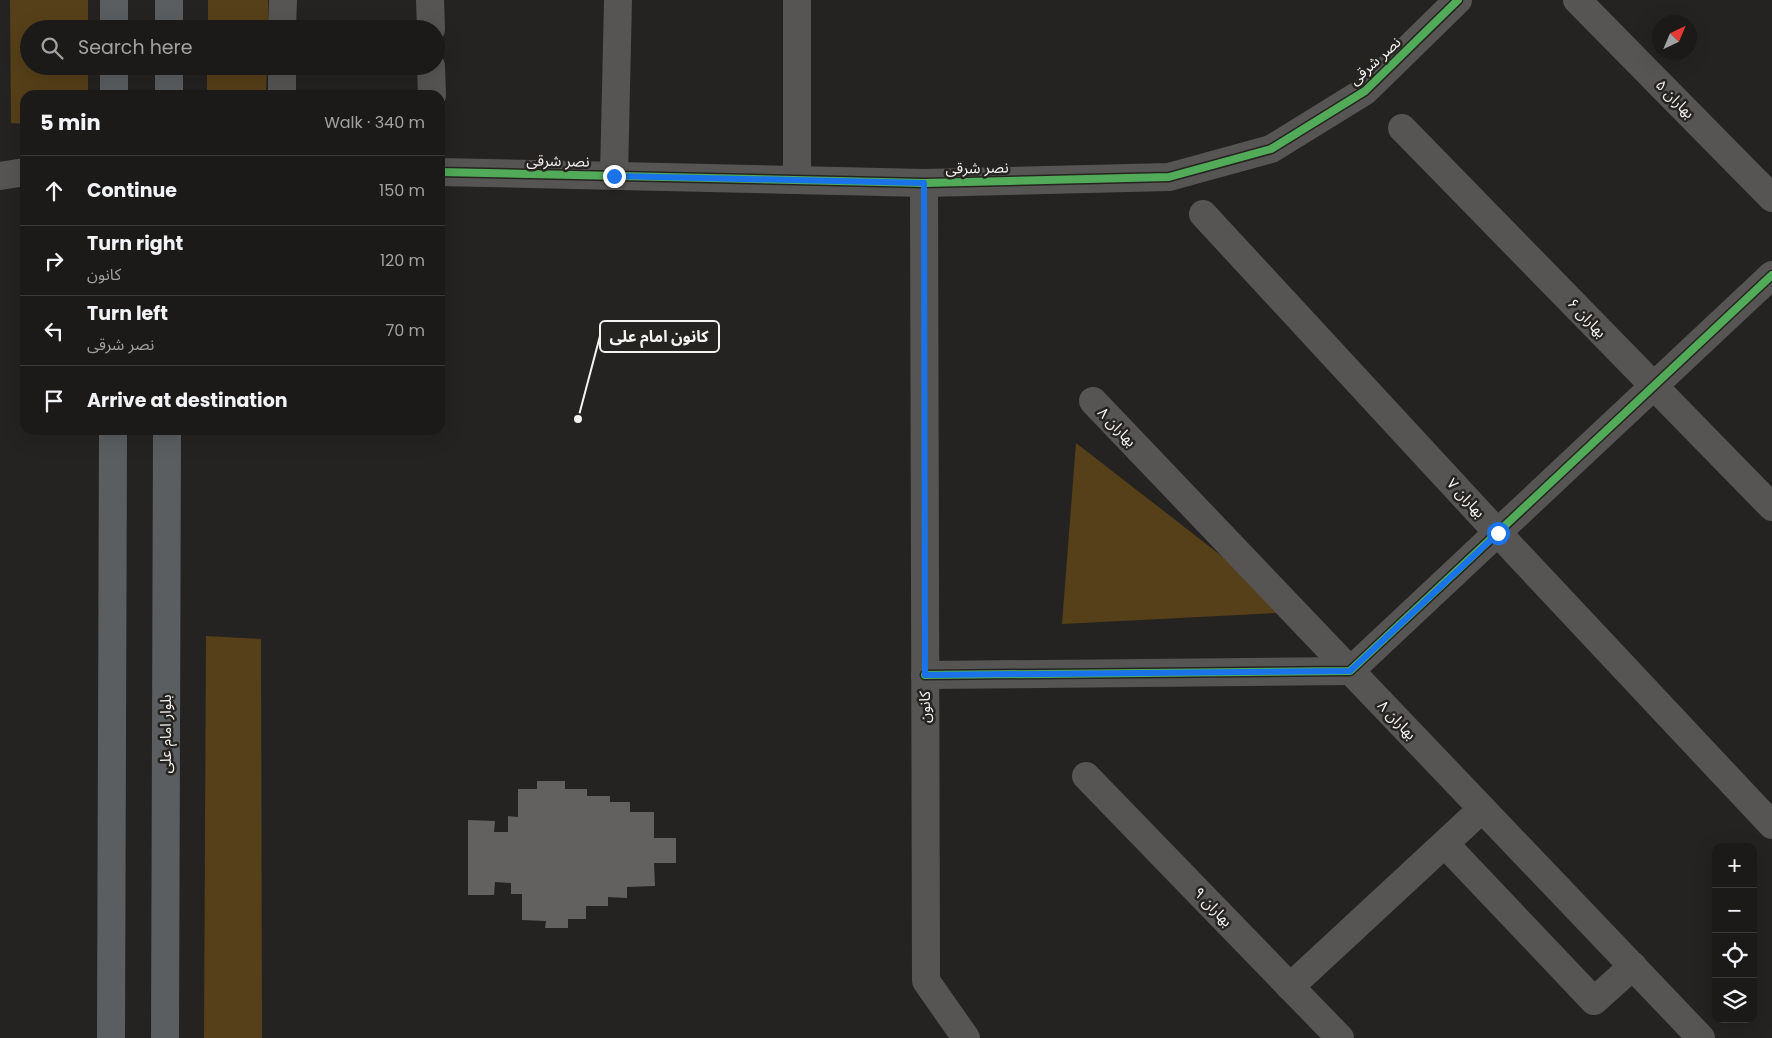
<!DOCTYPE html>
<meta charset="utf-8">
<style>
body{margin:0;font-family:Poppins,"Noto Sans Arabic",sans-serif;background:#292726;color:#f1f3f6}
.controls{position:absolute;right:15px;bottom:15px;display:grid;overflow:hidden;border-radius:10px;box-shadow:0 5px 20px #0002}
.controls button{width:45px;height:45px;display:grid;place-items:center;padding:0;border:0;border-bottom:1px solid #3a3838;background:#1c1a19;color:#f1f3f6;font:25px sans-serif}
.compass{position:absolute;left:1652px;top:15px;width:45px;height:45px;border-radius:50%;background:#1c1a19;box-shadow:0 5px 20px #0002;rotate:44deg}
.stop{position:absolute;width:15px;height:15px;margin:-11px;border:4px solid #1a73e8;border-radius:50%;background:#fff}
.stop.end{background:#1a73e8;border-color:#fff;box-shadow:0 1px 5px #0008}
.list{margin:0;padding:0;list-style:none}
h2{display:flex;justify-content:space-between;align-items:center;height:65px;margin:0;padding:0 20px;font-size:21px}
h2 small{font-size:16px;font-weight:400;color:#a0a1a2}
.list li{display:grid;grid-template-columns:32px 1fr auto;gap:15px;align-items:center;box-sizing:border-box;height:70px;padding:0 20px;border-top:1px solid #3a3838}
.list b{display:block;font-size:19px;white-space:nowrap}
.list p{margin:0;font-size:16px;white-space:nowrap;color:#a0a1a2}
.list em{font-size:16px;font-style:normal;color:#a0a1a2}
.icon{flex:none;width:28px;height:28px;fill:none;stroke:currentColor;stroke-width:2;stroke-linecap:round;stroke-linejoin:round}
.map{position:relative;flex:none;width:1772px;height:1038px;overflow:hidden}
.search{position:absolute;background:#1c1a19;box-shadow:0 5px 20px #0002;left:20px;top:20px;width:425px;height:55px;display:flex;align-items:center;gap:12px;box-sizing:border-box;padding:0 18px;border-radius:28px;color:#a0a1a2;font-size:19px}
.panel{position:absolute;background:#1c1a19;box-shadow:0 5px 20px #0002;left:20px;top:90px;width:425px;height:345px;border-radius:15px}
.map>svg:first-child{display:block}
.green{fill:#564019}
.building{fill:#636160}
.lines{fill:none;stroke-linecap:round;stroke-linejoin:round}
.minor{stroke:#565553;stroke-width:28}
.major{stroke:#5b5e61;stroke-width:28}
.cycleway-casing{stroke:#262420;stroke-width:11}
.cycleway{stroke:#51ab58;stroke-width:8}
.route{stroke:#1a73e8;stroke-width:6}
.labels{text-anchor:middle;stroke-width:5;stroke-linejoin:round;paint-order:stroke}
.street-label{font-size:15px;fill:#f5f3f1;stroke:#262420}
.leader{fill:none;stroke:#f5f3f1;stroke-width:2}
.callout-dot{fill:#f5f3f1;stroke:#262420;stroke-width:2}
.callout{fill:#262420;stroke:#f5f3f1;stroke-width:2}
.callout-label{font-size:16px;text-anchor:middle;font-weight:bold;fill:#f5f3f1}
</style>
<div class="map">
<svg width="1772" height="1038" viewBox="0 0 1772 1038">
<rect width="100%" height="100%" fill="#252321"/>
<g class="green">
<path d="M 10,0 L 88,0 L 88,29 L 29,29 L 29,66 L 88,66 L 88,95 L 25,95 L 25,124 L 11,123 Z"/>
<rect x="208" y="0" width="60" height="29"/>
<path d="M 207,66 L 267,66 L 266,95 L 207,95 Z"/>
<path d="M 1076,443 L 1294,612 L 1062,624 Z"/>
<path d="M 206,636 L 261,639 L 262,1038 L 204,1038 Z"/>
</g>
<path class="building" d="M 537,781 L 565,781 L 565,789 L 587,789 L 587,796 L 610,796 L 610,802 L 630,802 L 630,812 L 654,812 L 654,838 L 676,838 L 676,863 L 654,863 L 655,886 L 627,887 L 627,898 L 608,897 L 608,906 L 586,906 L 586,919 L 568,919 L 568,928 L 545,928 L 546,921 L 522,920 L 522,894 L 511,894 L 511,883 L 495,882 L 494,895 L 468,895 L 468,820 L 495,821 L 494,832 L 508,832 L 508,816 L 518,817 L 518,789 L 537,789 Z"/>
<g class="lines">
<g class="minor">
<path d="M 430,0 L 431,29"/>
<path d="M 1577,0 L 1772,198"/>
<path d="M 282,29 L 283,0"/>
<path d="M 431,66 L 432,95"/>
<path d="M 282,95 L 282,66"/>
<path d="M 1402,128 L 1772,507"/>
<path d="M 440,172 L 924,183 L 1169,177 L 1271,149 L 1365,91 L 1458,0"/>
<path d="M 0,176 L 25,172"/>
<path d="M 614,176 L 618,0"/>
<path d="M 797,180 L 797,0"/>
<path d="M 924,183 L 926,981 L 966,1038"/>
<path d="M 1203,214 L 1498,533 L 1772,825"/>
<path d="M 1093,401 L 1701,1038"/>
<path d="M 925,675 L 1350,671 L 1772,275"/>
<path d="M 1086,776 L 1340,1038"/>
<path d="M 1445,844 L 1594,1001 L 1633,966"/>
<path d="M 1290,987 L 1482,809"/>
</g>
<g class="major">
<path d="M 114,29 L 114,0"/>
<path d="M 169,29 L 169,0"/>
<path d="M 114,95 L 114,66"/>
<path d="M 169,95 L 169,66"/>
<path d="M 111,1038 L 113,430"/>
<path d="M 165,1038 L 167,430"/>
</g>
<defs>
<g id="cycleway">
<path d="M 440,172 L 924,183 L 1169,177 L 1271,149 L 1365,91 L 1458,0"/>
<path d="M 925,675 L 1350,671 L 1772,275"/>
</g>
</defs>
<use href="#cycleway" class="cycleway-casing"/>
<use href="#cycleway" class="cycleway"/>
</g>
<g class="lines">
<path class="route" d="M 614,176 L 924,183 L 925,675 L 1350,671 L 1498,533"/>
</g>
<g class="labels">
<g class="street-label">
<text transform="translate(1375 61) rotate(-42)" y="5">نصر شرقی</text>
<text transform="translate(1675 99) rotate(45)" y="5">بهاران ۵</text>
<text transform="translate(558 161) rotate(1)" y="5">نصر شرقی</text>
<text transform="translate(977 168) rotate(-1)" y="5">نصر شرقی</text>
<text transform="translate(1587 318) rotate(46)" y="5">بهاران ۶</text>
<text transform="translate(1117 427) rotate(46)" y="5">بهاران ۸</text>
<text transform="translate(1466 498) rotate(47)" y="5">بهاران ۷</text>
<text transform="translate(925 707) rotate(-90)" y="5">کانون</text>
<text transform="translate(1397 720) rotate(46)" y="5">بهاران ۸</text>
<text transform="translate(166 734) rotate(-90)" y="5">بلوار امام علی</text>
<text transform="translate(1213 907) rotate(46)" y="5">بهاران ۹</text>
</g>
</g>
<path class="leader" d="M578 419L600 336"/>
<circle class="callout-dot" cx="578" cy="419" r="5"/>
<rect class="callout" x="600" y="321" width="119" height="31" rx="5"/>
<g class="callout-label">
<text x="659" y="342">کانون امام علی</text>
</g>
</svg>
<div class="controls">
<button>+</button>
<button>−</button>
<button><svg class="icon" aria-label="locate" viewBox="0 0 24 24"><circle cx="12" cy="12" r="6"/><path d="M12 2v4M12 18v4M2 12h4M18 12h4"/></svg></button>
<button><svg class="icon" aria-label="layers" viewBox="0 0 24 24"><path d="M12 4l9 5-9 5-9-5zM3 14l9 5 9-5"/></svg></button>
</div>
<svg class="compass" viewBox="-18 -18 36 36"><path d="M0-13l5 13h-10z" fill="#e53935"/><path d="M0 13l5-13h-10z" fill="#a0a1a2"/></svg>
<div class="stop" style="left:1498px;top:533px"></div>
<div class="stop end" style="left:614px;top:176px"></div>
<div class="search"><svg class="icon" aria-label="search" viewBox="0 0 24 24"><circle cx="10" cy="10" r="6"/><path d="M15 15l6 6"/></svg>Search here</div>
<section class="panel">
<h2>5 min<small>Walk · 340 m</small></h2>
<ul class="list">
<li><svg class="icon" aria-label="ahead" viewBox="0 0 24 24"><path d="M12 20V5M6 11l6-6 6 6"/></svg><div><b>Continue</b></div><em>150 m</em></li>
<li><svg class="icon" aria-label="right" viewBox="0 0 24 24"><path d="M7 20v-9h11M14 6l5 5-5 5"/></svg><div><b>Turn right</b><p>کانون</p></div><em>120 m</em></li>
<li><svg class="icon" aria-label="left" viewBox="0 0 24 24"><path d="M17 20v-9H6M10 6l-5 5 5 5"/></svg><div><b>Turn left</b><p>نصر شرقی</p></div><em>70 m</em></li>
<li><svg class="icon" aria-label="arrive" viewBox="0 0 24 24"><path d="M6 21V4h12l-3 4 3 4H6"/></svg><div><b>Arrive at destination</b></div></li>
</ul>
</section>
</div>
